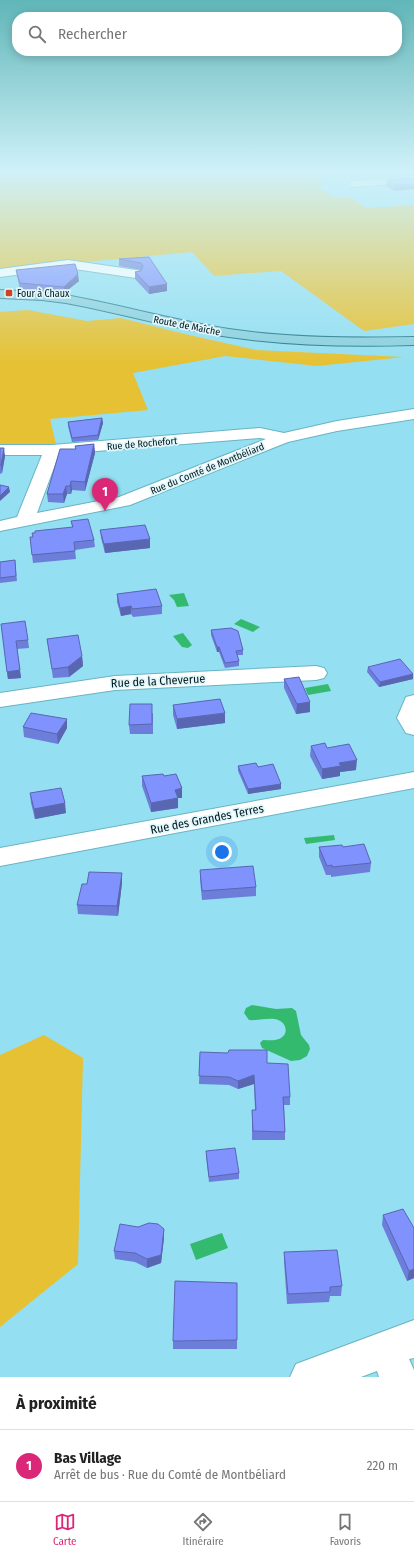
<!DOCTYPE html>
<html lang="fr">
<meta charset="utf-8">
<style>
body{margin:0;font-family:"Fira Sans Condensed",sans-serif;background:#f2f2f2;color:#222}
.you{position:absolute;left:222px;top:852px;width:14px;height:14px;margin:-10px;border:3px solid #fff;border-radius:50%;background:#1a73e8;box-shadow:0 0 0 6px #1a73e833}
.badge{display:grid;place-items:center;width:26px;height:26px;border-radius:50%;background:#db2777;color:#fff;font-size:13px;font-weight:700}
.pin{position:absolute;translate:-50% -33px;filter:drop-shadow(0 1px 2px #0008)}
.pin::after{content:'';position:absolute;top:21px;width:14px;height:12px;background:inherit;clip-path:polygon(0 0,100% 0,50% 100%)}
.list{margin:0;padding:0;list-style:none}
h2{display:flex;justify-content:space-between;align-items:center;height:52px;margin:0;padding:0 16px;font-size:17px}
h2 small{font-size:13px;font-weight:400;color:#767676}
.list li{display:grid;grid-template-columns:26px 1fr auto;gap:12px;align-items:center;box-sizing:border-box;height:72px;padding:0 16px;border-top:1px solid #e0e0e0}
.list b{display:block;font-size:15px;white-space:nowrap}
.list p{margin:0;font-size:13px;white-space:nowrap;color:#767676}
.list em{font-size:13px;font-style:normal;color:#767676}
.icon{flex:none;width:22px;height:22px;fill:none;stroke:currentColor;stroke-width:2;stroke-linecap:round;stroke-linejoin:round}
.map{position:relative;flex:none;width:414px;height:1377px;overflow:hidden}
.search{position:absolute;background:#fff;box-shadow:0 2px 10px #0003;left:12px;right:12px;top:12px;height:44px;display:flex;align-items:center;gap:10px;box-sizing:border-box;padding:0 14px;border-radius:16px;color:#767676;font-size:15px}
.sheet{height:124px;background:#fff}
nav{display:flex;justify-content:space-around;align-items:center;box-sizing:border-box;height:56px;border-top:1px solid #e0e0e0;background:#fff;font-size:11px;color:#767676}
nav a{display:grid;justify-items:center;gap:2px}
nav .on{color:#db2777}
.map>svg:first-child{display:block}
.green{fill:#e6c133}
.water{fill:#34ba6f}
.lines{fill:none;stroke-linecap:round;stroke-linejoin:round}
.minor-casing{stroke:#68b4c4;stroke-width:2}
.major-casing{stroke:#2a7b8c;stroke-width:2}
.minor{fill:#fff;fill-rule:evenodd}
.major{fill:#8cd0de;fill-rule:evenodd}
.wall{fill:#6d7eda}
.shaded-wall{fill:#5966b1}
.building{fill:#7f92fd;stroke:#5966b1}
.poi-dot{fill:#cd4325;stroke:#e1f7fc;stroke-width:1.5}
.labels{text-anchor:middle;stroke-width:3.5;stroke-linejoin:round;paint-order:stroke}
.far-poi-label{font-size:10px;fill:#02181d;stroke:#e1f7fc;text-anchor:start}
.far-street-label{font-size:10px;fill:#02181d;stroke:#e1f7fc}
.street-label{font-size:12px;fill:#02181d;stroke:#e1f7fc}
</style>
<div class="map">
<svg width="414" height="1377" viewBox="0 0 414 1377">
<rect width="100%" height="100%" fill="#94dff1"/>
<g class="green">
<path d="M 0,171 L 335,171 L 335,172 L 317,178 L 326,185 L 316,186 L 335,198 L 349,197 L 367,208 L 414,205 L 414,324 L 364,331 L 281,271 L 214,276 L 192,252 L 84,262 L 60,262 L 0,271 Z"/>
<path d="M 28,310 L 87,321 L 121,318 L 185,334 L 256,350 L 404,357 L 317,366 L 225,356 L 133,373 L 148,410 L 50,419 L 56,444 L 0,446 L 0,312 Z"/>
<path d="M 44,1035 L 83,1058 L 78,1264 L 0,1327 L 0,1055 Z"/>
</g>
<g class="water">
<path d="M 184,593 L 189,606 L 177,607 L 174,600 L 169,595 Z"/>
<path d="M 241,619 L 260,627 L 253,632 L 234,624 Z"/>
<path d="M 183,633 L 192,645 L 188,648 L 182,647 L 173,636 Z"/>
<path d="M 328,684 L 331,691 L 308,695 L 305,688 Z"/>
<path d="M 334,835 L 335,840 L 306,844 L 304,838 Z"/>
<path d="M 252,1005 L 276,1009 L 292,1008 L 296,1011 L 301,1035 L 309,1045 L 310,1049 L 307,1056 L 300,1060 L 291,1061 L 262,1048 L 260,1043 L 263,1040 C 268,1040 274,1041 279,1039 C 289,1035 287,1023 278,1020 C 271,1017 258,1021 249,1020 L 244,1013 L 246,1008 Z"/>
<path d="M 222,1233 L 228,1248 L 196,1260 L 190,1244 Z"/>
</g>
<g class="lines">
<defs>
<g id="minor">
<path d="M 414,176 L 414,182 L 353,187 L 348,184 L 353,181 Z"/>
<path d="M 68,260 L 136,270 L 140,271 L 142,274 L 140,277 L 136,278 L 68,268 L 0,277 L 0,269 Z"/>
<path d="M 414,409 L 414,419 L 337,431 L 288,442 L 130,505 L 0,531 L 0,521 L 17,517 L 42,455 L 0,455 L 0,445 L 52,445 L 260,428 L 284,433 L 337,421 ZM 260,438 L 266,439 L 119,497 L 37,513 L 59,454 Z"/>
<path d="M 316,666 L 324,668 L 327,673 L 324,678 L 316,680 L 115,690 L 0,707 L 0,693 L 115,676 Z"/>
<path d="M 414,695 L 414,735 L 406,733 L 397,718 L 406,697 Z"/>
<path d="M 414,772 L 414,788 L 0,866 L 0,848 Z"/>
<path d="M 414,1320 L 414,1358 L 409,1359 L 414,1370 L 414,1377 L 379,1377 L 377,1371 L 361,1377 L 290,1377 L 296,1364 Z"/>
</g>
<path id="major" d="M 0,290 L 42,292 L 66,295 C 120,305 174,320 229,329 C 290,338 352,338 414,337 L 414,345 C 352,347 290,346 229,337 C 174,329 120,313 66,303 L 42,300 L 0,298 Z"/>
</defs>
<use href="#minor" class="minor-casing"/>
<use href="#major" class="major-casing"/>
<use href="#minor" class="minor"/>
<use href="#major" class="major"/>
</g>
<g class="wall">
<path d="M 414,178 L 414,189 L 394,191 L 386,186 L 387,180 Z"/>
<path d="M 149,257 L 167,284 L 167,291 L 149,294 L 135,279 L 135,272 L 141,271 L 141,270 L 119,266 L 119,259 Z"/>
<path d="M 16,270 L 79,281 L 64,293 L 20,289 L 17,276 Z"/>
<path d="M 102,418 L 103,423 L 98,440 L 72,442 L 68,426 L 68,422 Z"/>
<path d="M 94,444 L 95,453 L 85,491 L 72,490 L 71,494 L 67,494 L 64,503 L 48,502 L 47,494 L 75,449 L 75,446 Z"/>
<path d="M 0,448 L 5,456 L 2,473 L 0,474 Z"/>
<path d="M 71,521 L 94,540 L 95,547 L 75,550 L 76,559 L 33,563 L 30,537 L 33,537 L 72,527 Z"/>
<path d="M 100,530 L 150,539 L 150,548 L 105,553 L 101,538 Z"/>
<path d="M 15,560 L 17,581 L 0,583 L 0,562 Z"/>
<path d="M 117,594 L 162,606 L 162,614 L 133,617 L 131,614 L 121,616 L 117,602 Z"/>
<path d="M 1,624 L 28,640 L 29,648 L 17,649 L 21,678 L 8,679 Z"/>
<path d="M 211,630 L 243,650 L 243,655 L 237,655 L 239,661 L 239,666 L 225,668 L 219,652 L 217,652 L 211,635 Z"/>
<path d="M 47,639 L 82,656 L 83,666 L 69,677 L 53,678 Z"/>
<path d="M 368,667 L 413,679 L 379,687 L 367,672 Z"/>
<path d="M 284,679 L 310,702 L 310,712 L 296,714 L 284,688 Z"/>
<path d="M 173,705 L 225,723 L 177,729 L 173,715 Z"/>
<path d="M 153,713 L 153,734 L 130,734 L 129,725 Z"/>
<path d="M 23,727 L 67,728 L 58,744 L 24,737 Z"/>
<path d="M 311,746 L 327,748 L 356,770 L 340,772 L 340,776 L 322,779 L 310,756 Z"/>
<path d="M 238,766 L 258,767 L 281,789 L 248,794 L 238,771 Z"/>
<path d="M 142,776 L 164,776 L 182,788 L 182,798 L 178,798 L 178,808 L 151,812 L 142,786 Z"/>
<path d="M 30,793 L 66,813 L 35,819 L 31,803 Z"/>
<path d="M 319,847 L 343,847 L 371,863 L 370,872 L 331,877 L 331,875 L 326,875 L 319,857 Z"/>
<path d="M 200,870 L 256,887 L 256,896 L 202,900 L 200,879 Z"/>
<path d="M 122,883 L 118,916 L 78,914 L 77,905 Z"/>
<path d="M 200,1052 L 267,1063 L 290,1097 L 290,1105 L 284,1105 L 285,1132 L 285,1140 L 252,1140 L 252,1110 L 255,1110 L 254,1084 L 238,1089 L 229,1085 L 199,1084 Z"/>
<path d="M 206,1151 L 239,1173 L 239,1179 L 209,1182 L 206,1156 Z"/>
<path d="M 383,1215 L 414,1278 L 407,1281 L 382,1225 Z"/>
<path d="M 164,1238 L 161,1263 L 147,1268 L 135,1262 L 115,1259 L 114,1251 Z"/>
<path d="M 284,1252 L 342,1286 L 341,1296 L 330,1296 L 329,1302 L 287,1304 L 284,1261 Z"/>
<path d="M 237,1340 L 237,1349 L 173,1349 L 173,1341 Z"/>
</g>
<g class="shaded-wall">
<path d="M 414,184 L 414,189 L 394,191 L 395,185 Z"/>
<path d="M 78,274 L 79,281 L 64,293 L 64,287 Z"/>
<path d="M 167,284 L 167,291 L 149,294 L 149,287 Z"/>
<path d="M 102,418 L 103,423 L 98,440 L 98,435 Z"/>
<path d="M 94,444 L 95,453 L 85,491 L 85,482 Z"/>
<path d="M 4,448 L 5,456 L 2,473 L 1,465 Z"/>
<path d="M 71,481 L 72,490 L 71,494 L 70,486 Z"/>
<path d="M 66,486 L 67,494 L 64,503 L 63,494 Z"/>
<path d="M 9,487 L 10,492 L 0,501 L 0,496 Z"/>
<path d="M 150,539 L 150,548 L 105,553 L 104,544 Z"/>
<path d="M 131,606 L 131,614 L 121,616 L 120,608 Z"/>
<path d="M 16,641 L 21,678 L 8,679 L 7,672 Z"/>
<rect x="217" y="647" width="2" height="5"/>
<path d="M 82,656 L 83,666 L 69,677 L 68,667 Z"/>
<path d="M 413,674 L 413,679 L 379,687 L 380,682 Z"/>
<path d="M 310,702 L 310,712 L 296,714 L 297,704 Z"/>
<path d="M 225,713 L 225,723 L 177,729 L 177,719 Z"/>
<path d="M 67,719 L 67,728 L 58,744 L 57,734 Z"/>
<path d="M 357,760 L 356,770 L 340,772 L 340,776 L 322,779 L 322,769 L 339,763 Z"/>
<path d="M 281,784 L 281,789 L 248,794 L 248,789 Z"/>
<path d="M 182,788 L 182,798 L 178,798 L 178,808 L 151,812 L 151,803 L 175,790 Z"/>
<path d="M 65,803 L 66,813 L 35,819 L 34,809 Z"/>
<path d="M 122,873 L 122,883 L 118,916 L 117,906 Z"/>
<path d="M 254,1075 L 254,1084 L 238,1089 L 238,1081 Z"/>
<path d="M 164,1229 L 164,1238 L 161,1263 L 147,1268 L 147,1259 Z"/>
<path d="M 414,1269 L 414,1278 L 407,1281 L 409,1271 Z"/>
</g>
<g class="building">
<path d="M 414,178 L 414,184 L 395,185 L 387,180 Z"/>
<path d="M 149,257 L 167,284 L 149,287 L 135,272 L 141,271 L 143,266 L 141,263 L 119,259 Z"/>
<path d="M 75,264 L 78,274 L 64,287 L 20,283 L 16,270 Z"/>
<path d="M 102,418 L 98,435 L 72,438 L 68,422 Z"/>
<path d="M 94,444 L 85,482 L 71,481 L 70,486 L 66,486 L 63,494 L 47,494 L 60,449 L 76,449 L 75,446 Z"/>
<path d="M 0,448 L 4,448 L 1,465 L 0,465 Z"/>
<path d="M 0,485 L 9,487 L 0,496 Z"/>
<path d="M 88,519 L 94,540 L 74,542 L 75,551 L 32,555 L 30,537 L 33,537 L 32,533 L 35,533 L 35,531 L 73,527 L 71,521 Z"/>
<path d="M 145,525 L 150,539 L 104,544 L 100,530 Z"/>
<path d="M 15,560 L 16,576 L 0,578 L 0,562 Z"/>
<path d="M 156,589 L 162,606 L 132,609 L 131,606 L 120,608 L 117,594 Z"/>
<path d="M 25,621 L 28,640 L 16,641 L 20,670 L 7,672 L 1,624 Z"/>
<path d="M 231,628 L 238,631 L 243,650 L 236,651 L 239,661 L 225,663 L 219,647 L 217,647 L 211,630 Z"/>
<path d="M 78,635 L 82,656 L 68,667 L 52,669 L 47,639 Z"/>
<path d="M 400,659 L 413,674 L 380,682 L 368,667 Z"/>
<path d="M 299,677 L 310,702 L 297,704 L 284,679 Z"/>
<path d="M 220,699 L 225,713 L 177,719 L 173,705 Z"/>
<path d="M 130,704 L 152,704 L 152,724 L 129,725 Z"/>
<path d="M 31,713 L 67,719 L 57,734 L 23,727 Z"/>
<path d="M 325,743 L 327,748 L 349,744 L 357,760 L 339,763 L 341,766 L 322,769 L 311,746 Z"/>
<path d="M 256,763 L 258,767 L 273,764 L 281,784 L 248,789 L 238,766 Z"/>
<path d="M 163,774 L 164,776 L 176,774 L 182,788 L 175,790 L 178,798 L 151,803 L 142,776 Z"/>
<path d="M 61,788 L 65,803 L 34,809 L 30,793 Z"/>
<path d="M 364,844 L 371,863 L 332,867 L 332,865 L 327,866 L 319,847 L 342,845 L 343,847 Z"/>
<path d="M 253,866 L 256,887 L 202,891 L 200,870 Z"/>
<path d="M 89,872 L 122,873 L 117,906 L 77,905 L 82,884 L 87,884 Z"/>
<path d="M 229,1050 L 267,1050 L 267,1063 L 288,1064 L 290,1097 L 283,1097 L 285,1132 L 253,1131 L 252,1110 L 256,1110 L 254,1075 L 238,1081 L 229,1077 L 199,1076 L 200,1052 L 228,1053 Z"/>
<path d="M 235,1148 L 239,1173 L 209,1177 L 206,1151 Z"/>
<path d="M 403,1209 L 414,1228 L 414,1269 L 409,1271 L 383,1215 Z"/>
<path d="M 149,1223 L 158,1224 L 164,1229 L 161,1255 L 147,1259 L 135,1253 L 114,1251 L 120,1224 L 138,1227 Z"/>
<path d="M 337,1250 L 342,1286 L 330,1287 L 330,1292 L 288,1294 L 284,1252 Z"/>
<path d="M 175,1281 L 237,1283 L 237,1340 L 173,1341 Z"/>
</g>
<linearGradient id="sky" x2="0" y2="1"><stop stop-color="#60b6b8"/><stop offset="0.47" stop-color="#cff1f9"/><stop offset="1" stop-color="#cff1f9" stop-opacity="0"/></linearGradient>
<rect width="414" height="364" fill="url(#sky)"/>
<rect class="poi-dot" x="5" y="289" width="8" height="8" rx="2"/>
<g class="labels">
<g class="far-poi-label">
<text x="17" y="297">Four à Chaux</text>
</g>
<g class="far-street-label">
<text transform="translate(187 325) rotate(11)" y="4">Route de Maîche</text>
<text transform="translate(142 443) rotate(-5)" y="4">Rue de Rochefort</text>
<text transform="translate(207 468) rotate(-22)" y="4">Rue du Comté de Montbéliard</text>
</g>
<g class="street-label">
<text transform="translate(158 681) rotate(-3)" y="4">Rue de la Cheverue</text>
<text transform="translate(207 819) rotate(-11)" y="4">Rue des Grandes Terres</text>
</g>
</g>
</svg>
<div class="you"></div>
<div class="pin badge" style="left:105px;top:511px">1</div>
<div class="search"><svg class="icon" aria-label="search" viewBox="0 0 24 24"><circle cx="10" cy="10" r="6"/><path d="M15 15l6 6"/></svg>Rechercher</div>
</div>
<section class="sheet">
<h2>À proximité<small></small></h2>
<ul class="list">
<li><span class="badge">1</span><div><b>Bas Village</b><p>Arrêt de bus · Rue du Comté de Montbéliard</p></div><em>220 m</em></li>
</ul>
</section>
<nav>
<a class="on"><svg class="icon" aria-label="map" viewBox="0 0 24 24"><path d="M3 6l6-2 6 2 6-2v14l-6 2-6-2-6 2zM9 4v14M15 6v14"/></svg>Carte</a>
<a><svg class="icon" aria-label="directions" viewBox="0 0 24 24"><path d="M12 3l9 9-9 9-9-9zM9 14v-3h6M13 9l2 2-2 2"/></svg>Itinéraire</a>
<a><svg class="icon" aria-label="saved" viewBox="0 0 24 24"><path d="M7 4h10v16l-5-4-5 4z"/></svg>Favoris</a>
</nav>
